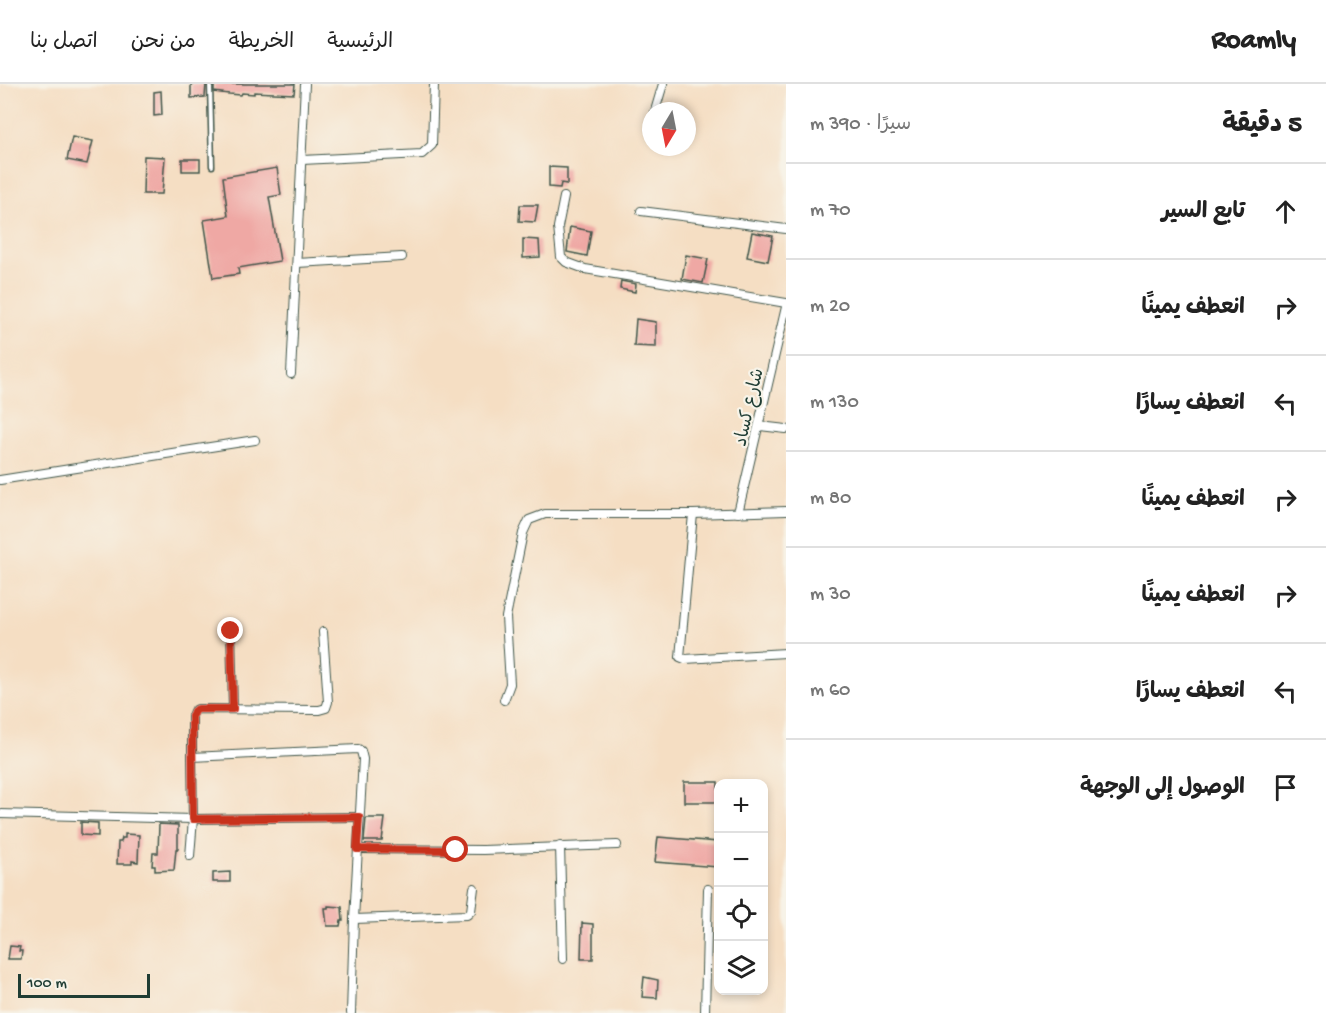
<!DOCTYPE html>
<html lang="ar">
<meta charset="utf-8">
<style>
body{margin:0;font-family:"Gochi Hand","Playpen Sans Arabic",sans-serif;background:#f6f6f6;color:#222;direction:rtl}
.controls{position:absolute;right:18px;bottom:18px;display:grid;overflow:hidden;border-radius:12px;box-shadow:0 3px 9px #0003}
.controls button{width:54px;height:54px;display:grid;place-items:center;padding:0;border:0;border-bottom:2px solid #e0e0e0;background:#fff;color:#222;font:30px sans-serif}
.compass{position:absolute;left:642px;top:18px;width:54px;height:54px;border-radius:50%;background:#fff;box-shadow:0 3px 9px #0003;rotate:190deg}
.scale{position:absolute;left:18px;bottom:15px;width:132px;box-sizing:border-box;padding-left:6px;border:3px solid #1f3d34;border-top:0;font-size:16px;line-height:21px;white-space:nowrap;color:#1f3d34;-webkit-text-stroke:4px #f7f3e8;paint-order:stroke}
.stop{position:absolute;width:18px;height:18px;margin:-14px;border:4px solid #c8321e;border-radius:50%;background:#fff}
.stop.end{background:#c8321e;border-color:#fff;box-shadow:0 2px 6px #0008}
.list{margin:0;padding:0;list-style:none}
h2{display:flex;justify-content:space-between;align-items:center;height:78px;margin:0;padding:0 24px;font-size:26px}
h2 small{font-size:20px;font-weight:400;color:#767676}
.list li{display:grid;grid-template-columns:39px 1fr auto;gap:18px;align-items:center;box-sizing:border-box;height:96px;padding:0 24px;border-top:2px solid #e0e0e0}
.list b{display:block;font-size:22px;white-space:nowrap}
.list em{font-size:20px;font-style:normal;color:#767676}
.icon{flex:none;width:33px;height:33px;fill:none;stroke:currentColor;stroke-width:2;stroke-linecap:round;stroke-linejoin:round}
.map{position:relative;flex:none;width:786px;height:929px;overflow:hidden;direction:ltr}
header{display:flex;align-items:center;gap:36px;box-sizing:border-box;height:84px;padding:0 30px;background:#fff;border-bottom:2px solid #e0e0e0}
header strong{font-size:28px}
nav{display:flex;gap:33px;margin-inline-start:auto;font-size:21px}
main{display:flex}
aside{flex:1;background:#fff}
.map>svg:first-child{display:block}
.building{fill:#efa8a4}
.lines{fill:none;stroke-linecap:round;stroke-linejoin:round}
.service-casing{stroke:#3f5549;stroke-width:7}
.minor-casing{stroke:#3f5549;stroke-width:10}
.service{stroke:#fff;stroke-width:4}
.minor{stroke:#fff;stroke-width:8}
.route{stroke:#c8321e;stroke-width:8}
.labels{text-anchor:middle;stroke-width:4.5;stroke-linejoin:round;paint-order:stroke}
.street-label{font-size:18px;fill:#1f3d34;stroke:#f7f3e8}
</style>
<header>
<strong>Roamly</strong>
<nav><a>الرئيسية</a><a>الخريطة</a><a>من نحن</a><a>اتصل بنا</a></nav>
</header>
<main>
<aside>
<h2>5 دقيقة<small>سيرًا · 390 m</small></h2>
<ul class="list">
<li><svg class="icon" aria-label="ahead" viewBox="0 0 24 24"><path d="M12 20V5M6 11l6-6 6 6"/></svg><div><b>تابع السير</b></div><em>70 m</em></li>
<li><svg class="icon" aria-label="right" viewBox="0 0 24 24"><path d="M7 20v-9h11M14 6l5 5-5 5"/></svg><div><b>انعطف يمينًا</b></div><em>20 m</em></li>
<li><svg class="icon" aria-label="left" viewBox="0 0 24 24"><path d="M17 20v-9H6M10 6l-5 5 5 5"/></svg><div><b>انعطف يسارًا</b></div><em>130 m</em></li>
<li><svg class="icon" aria-label="right" viewBox="0 0 24 24"><path d="M7 20v-9h11M14 6l5 5-5 5"/></svg><div><b>انعطف يمينًا</b></div><em>80 m</em></li>
<li><svg class="icon" aria-label="right" viewBox="0 0 24 24"><path d="M7 20v-9h11M14 6l5 5-5 5"/></svg><div><b>انعطف يمينًا</b></div><em>30 m</em></li>
<li><svg class="icon" aria-label="left" viewBox="0 0 24 24"><path d="M17 20v-9H6M10 6l-5 5 5 5"/></svg><div><b>انعطف يسارًا</b></div><em>60 m</em></li>
<li><svg class="icon" aria-label="arrive" viewBox="0 0 24 24"><path d="M6 21V4h12l-3 4 3 4H6"/></svg><div><b>الوصول إلى الوجهة</b></div></li>
</ul>
</aside>
<div class="map">
<svg width="786" height="929" viewBox="0 0 786 929">
<rect width="100%" height="100%" fill="#f7f3e8"/>
<filter id="ink" filterUnits="userSpaceOnUse"><feTurbulence type="fractalNoise" baseFrequency=".0167" numOctaves="2"/><feDisplacementMap in="SourceGraphic" scale="12" xChannelSelector="R" yChannelSelector="G"/><feConvolveMatrix kernelMatrix="1 2 1 2 8 2 1 2 1" color-interpolation-filters="sRGB"/></filter>
<filter id="wash" filterUnits="userSpaceOnUse"><feTurbulence type="fractalNoise" baseFrequency=".008" numOctaves="4" result="noise"/><feDisplacementMap in="SourceGraphic" scale="24" xChannelSelector="R" yChannelSelector="G"/><feGaussianBlur stdDeviation="1.35" result="paint"/><feColorMatrix in="noise" values="0 0 0 0 0 0 0 0 0 0 0 0 0 0 0 0 0 1.4 0 .05"/><feComposite in="paint" operator="in"/></filter>
<g filter="url(#wash)">
<rect width="100%" height="100%" fill="#f5dec3"/>
<g id="blocks">
<g class="building">
<path d="M 191,0 L 206,0 L 205,13 L 191,14 Z"/>
<path d="M 214,0 L 295,0 L 294,10 L 254,8 L 254,10 L 242,9 L 241,11 L 229,10 L 214,8 Z"/>
<path d="M 161,7 L 162,31 L 154,32 L 154,8 Z"/>
<path d="M 72,53 L 93,57 L 87,80 L 67,76 Z"/>
<path d="M 144,72 L 165,73 L 162,110 L 143,110 Z"/>
<rect x="182" y="75" width="18" height="12"/>
<path d="M 549,83 L 567,84 L 567,100 L 561,99 L 560,104 L 549,103 Z"/>
<path d="M 277,84 L 281,111 L 269,113 L 280,177 L 238,184 L 239,190 L 213,194 L 204,136 L 228,132 L 223,93 Z"/>
<path d="M 520,121 L 538,121 L 535,138 L 519,137 Z"/>
<path d="M 570,143 L 591,147 L 587,172 L 567,168 Z"/>
<path d="M 752,148 L 773,152 L 768,177 L 747,173 Z"/>
<path d="M 523,155 L 539,156 L 540,173 L 523,174 Z"/>
<path d="M 686,171 L 708,175 L 703,199 L 682,195 Z"/>
<path d="M 621,197 L 636,200 L 635,208 L 620,205 Z"/>
<path d="M 636,235 L 656,238 L 656,263 L 634,262 Z"/>
<rect x="684" y="698" width="34" height="20"/>
<path d="M 366,734 L 385,734 L 382,757 L 364,757 Z"/>
<path d="M 81,738 L 98,739 L 98,752 L 81,751 Z"/>
<path d="M 159,740 L 178,741 L 178,765 L 176,765 L 174,786 L 155,787 L 155,782 L 152,782 L 153,769 L 158,769 Z"/>
<path d="M 125,750 L 139,751 L 138,778 L 132,777 L 132,780 L 117,780 L 118,758 L 121,758 L 122,754 L 125,754 Z"/>
<path d="M 658,753 L 718,758 L 718,783 L 655,778 Z"/>
<path d="M 230,788 L 230,798 L 213,798 L 213,789 Z"/>
<path d="M 328,822 L 342,823 L 343,837 L 341,837 L 340,842 L 327,842 L 325,824 L 328,824 Z"/>
<path d="M 582,839 L 593,840 L 593,875 L 581,875 Z"/>
<path d="M 10,862 L 20,863 L 19,867 L 22,867 L 21,875 L 8,875 Z"/>
<path d="M 644,893 L 658,896 L 657,914 L 642,913 Z"/>
</g>
</g>
</g>
<g filter="url(#ink)">
<use href="#blocks" fill-opacity="0" stroke="#3f5549" stroke-width="1.5"/>
<g class="lines">
<defs>
<path id="service" d="M 210,0 L 212,82"/>
<g id="minor">
<path d="M 655,27 L 663,0"/>
<path d="M 302,76 L 422,70 L 432,61 L 434,0"/>
<path d="M 564,113 L 558,143 L 561,173 L 566,178 L 585,185 L 786,219"/>
<path d="M 641,127 L 786,145"/>
<path d="M 297,179 L 402,173"/>
<path d="M 291,290 L 305,0"/>
<path d="M 760,342 L 786,345"/>
<path d="M 0,396 L 255,356"/>
<path d="M 738,429 L 786,223"/>
<path d="M 693,430 L 680,573 L 685,575 L 786,569"/>
<path d="M 231,547 L 233,625"/>
<path d="M 323,548 L 328,618 L 326,624 L 319,626 L 198,625 L 194,627 L 192,632 L 192,673 L 358,665 L 361,667 L 363,675 L 354,835 L 351,929"/>
<path d="M 504,616 L 510,600 L 506,533 L 523,449 L 529,436 L 545,430 L 693,430 L 786,427"/>
<path d="M 192,673 L 193,735 L 359,733"/>
<path d="M 0,730 L 193,735 L 190,772"/>
<path d="M 560,762 L 563,875"/>
<path d="M 358,765 L 483,766 L 617,761"/>
<path d="M 354,835 L 467,831 L 471,827 L 474,804"/>
<path d="M 705,929 L 708,805"/>
</g>
</defs>
<use href="#service" class="service-casing"/>
<use href="#minor" class="minor-casing"/>
<use href="#service" class="service"/>
<use href="#minor" class="minor"/>
</g>
</g>
<g class="lines" filter="url(#ink)">
<path class="route" d="M 231,547 L 233,625 L 198,625 L 194,627 L 192,632 L 193,735 L 359,733 L 357,765 L 456,766"/>
</g>
<g class="labels">
<g class="street-label">
<text transform="translate(748 323) rotate(-77)" y="6">شارع كساد</text>
</g>
</g>
</svg>
<div class="controls">
<button>+</button>
<button>−</button>
<button><svg class="icon" aria-label="locate" viewBox="0 0 24 24"><circle cx="12" cy="12" r="6"/><path d="M12 2v4M12 18v4M2 12h4M18 12h4"/></svg></button>
<button><svg class="icon" aria-label="layers" viewBox="0 0 24 24"><path d="M12 4l9 5-9 5-9-5zM3 14l9 5 9-5"/></svg></button>
</div>
<svg class="compass" viewBox="-18 -18 36 36"><path d="M0-13l5 13h-10z" fill="#e53935"/><path d="M0 13l5-13h-10z" fill="#767676"/></svg>
<div class="scale">100 m</div>
<div class="stop" style="left:456px;top:766px"></div>
<div class="stop end" style="left:231px;top:547px"></div>
</div>
</main>
